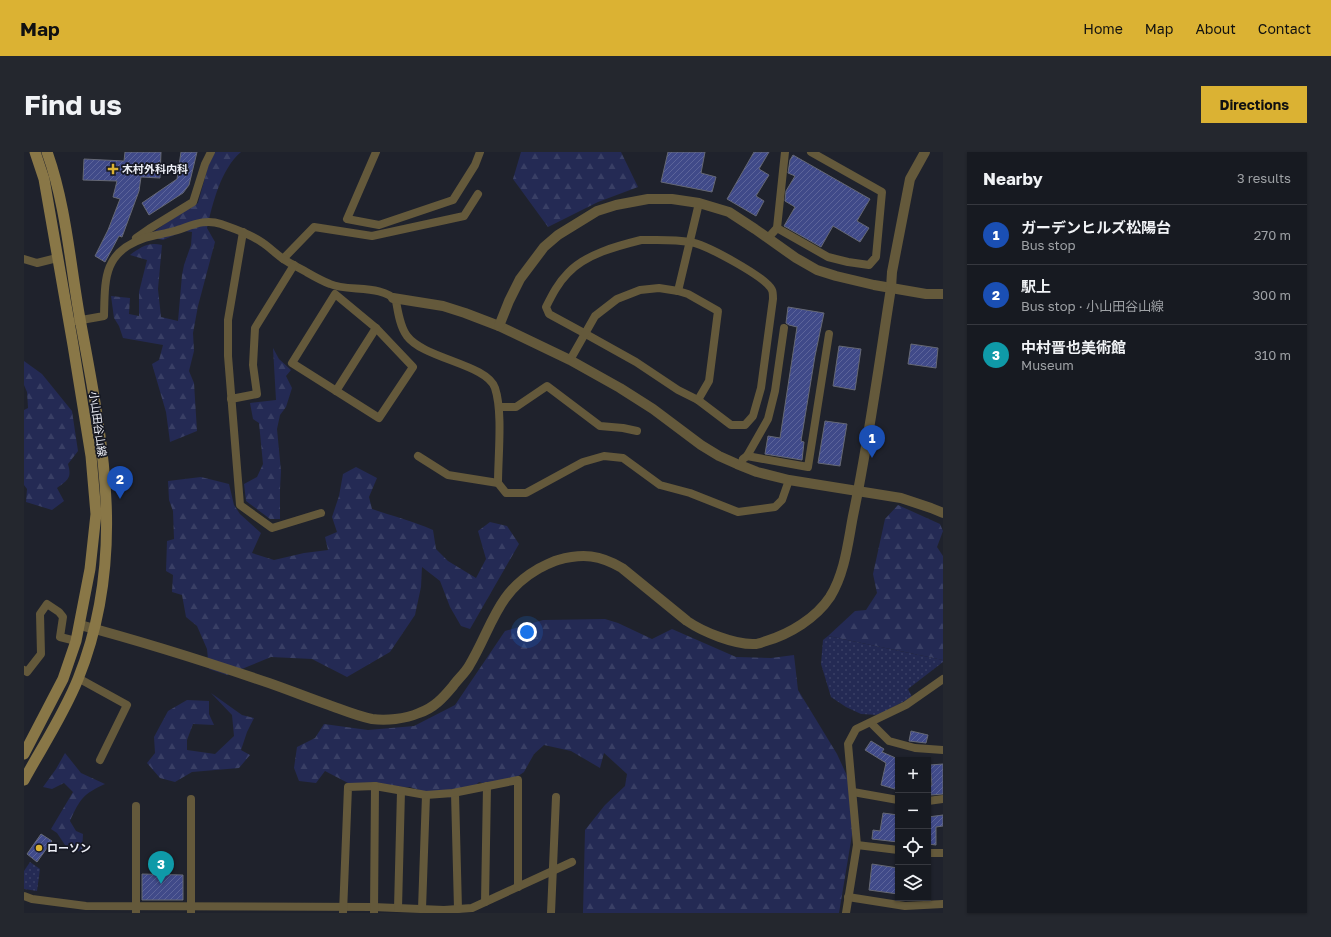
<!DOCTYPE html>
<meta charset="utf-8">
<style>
body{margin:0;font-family:"Golos Text","Noto Sans JP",sans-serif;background:#24272e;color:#f1f3f6}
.controls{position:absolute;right:12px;bottom:12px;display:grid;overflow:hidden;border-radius:0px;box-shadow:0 1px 3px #0004}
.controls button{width:36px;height:36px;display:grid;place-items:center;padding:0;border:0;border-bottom:1px solid #36383f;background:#171a21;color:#f1f3f6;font:20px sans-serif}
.you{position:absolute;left:503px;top:480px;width:14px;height:14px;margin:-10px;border:3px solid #fff;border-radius:50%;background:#1a73e8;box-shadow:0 0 0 6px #1a73e833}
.badge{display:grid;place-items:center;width:26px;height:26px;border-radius:50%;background:#dbb233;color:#fff;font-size:13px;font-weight:700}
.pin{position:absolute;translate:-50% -33px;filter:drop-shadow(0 1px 2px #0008)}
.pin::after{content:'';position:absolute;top:21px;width:14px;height:12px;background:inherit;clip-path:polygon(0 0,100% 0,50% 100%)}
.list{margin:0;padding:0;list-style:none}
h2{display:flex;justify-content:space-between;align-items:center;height:52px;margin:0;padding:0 16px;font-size:17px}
h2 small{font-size:13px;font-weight:400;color:#9ea1a5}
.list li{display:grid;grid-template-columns:26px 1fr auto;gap:12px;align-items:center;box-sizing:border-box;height:60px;padding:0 16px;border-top:1px solid #36383f}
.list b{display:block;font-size:15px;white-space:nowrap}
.list p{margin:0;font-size:13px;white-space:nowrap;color:#9ea1a5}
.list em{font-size:13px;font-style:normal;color:#9ea1a5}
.icon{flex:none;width:22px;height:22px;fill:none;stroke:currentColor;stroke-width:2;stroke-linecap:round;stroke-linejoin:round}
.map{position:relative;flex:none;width:919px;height:761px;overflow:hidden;border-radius:0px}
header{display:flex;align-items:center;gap:24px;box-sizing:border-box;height:56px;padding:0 20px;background:#dbb233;color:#111}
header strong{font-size:19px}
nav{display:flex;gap:22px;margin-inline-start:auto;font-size:14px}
.intro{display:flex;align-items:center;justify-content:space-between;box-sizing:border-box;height:96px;padding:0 24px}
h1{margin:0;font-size:28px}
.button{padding:10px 18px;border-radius:0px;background:#dbb233;color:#111;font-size:14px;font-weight:700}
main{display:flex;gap:24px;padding:0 24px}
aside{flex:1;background:#171a21;border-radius:0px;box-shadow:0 1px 3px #0004}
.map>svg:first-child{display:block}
.forest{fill:url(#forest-firs)}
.park{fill:url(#park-dots)}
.building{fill:url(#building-hatch);stroke:#656875}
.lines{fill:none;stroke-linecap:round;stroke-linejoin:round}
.minor{stroke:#64593b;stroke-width:8}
.tertiary{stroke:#64593b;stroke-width:10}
.secondary{stroke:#897747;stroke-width:11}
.poi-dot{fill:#dbb233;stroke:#161822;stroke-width:1.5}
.labels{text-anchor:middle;stroke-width:3.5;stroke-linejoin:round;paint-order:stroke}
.poi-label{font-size:11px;font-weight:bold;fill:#eceef6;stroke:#161822;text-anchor:start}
.street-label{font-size:11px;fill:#eceef6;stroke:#161822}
</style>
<header>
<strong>Map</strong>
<nav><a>Home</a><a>Map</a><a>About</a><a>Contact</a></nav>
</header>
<div class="intro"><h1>Find us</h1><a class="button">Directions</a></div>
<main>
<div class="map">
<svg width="919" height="761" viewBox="0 0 919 761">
<defs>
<pattern id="forest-firs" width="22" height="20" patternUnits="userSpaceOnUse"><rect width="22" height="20" fill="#242a54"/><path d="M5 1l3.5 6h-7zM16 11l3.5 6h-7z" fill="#393f65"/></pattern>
<pattern id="park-dots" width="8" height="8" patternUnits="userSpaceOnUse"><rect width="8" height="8" fill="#242a54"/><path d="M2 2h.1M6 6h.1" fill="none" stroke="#393f65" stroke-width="1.8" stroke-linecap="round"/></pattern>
<pattern id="building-hatch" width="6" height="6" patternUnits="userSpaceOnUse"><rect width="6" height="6" fill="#404a89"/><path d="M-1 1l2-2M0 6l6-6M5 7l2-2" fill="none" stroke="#5c649a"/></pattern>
</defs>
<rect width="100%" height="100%" fill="#1f222c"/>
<g class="forest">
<path d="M 185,0 L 217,0 C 197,17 189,50 183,76 L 191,90 L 174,154 L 169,181 L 170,199 L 165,219 L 170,231 L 173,279 L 146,290 L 142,260 L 128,212 L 135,208 L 139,193 L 99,186 L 95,174 L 90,166 L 87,144 L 106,146 L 105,162 L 115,164 L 115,140 L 123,108 L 106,103 C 117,95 124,90 138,93 L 134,137 L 137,165 L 154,169 L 158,123 L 160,113 L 167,93 L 168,80 L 160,79 L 139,88 L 124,84 L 145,69 L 174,51 L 183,18 Z"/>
<path d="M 497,0 L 597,0 L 614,35 L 574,50 L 524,75 L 489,27 Z"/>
<path d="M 249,196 L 255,207 L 267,218 L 262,224 L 268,236 L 262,255 L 256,263 L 253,277 L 257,319 L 256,337 L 256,367 L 246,367 L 222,349 L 220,332 L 233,325 L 239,312 L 235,271 L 229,267 L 226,251 L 252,248 Z"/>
<path d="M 0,209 L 18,222 L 48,259 L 54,299 L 44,312 C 48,326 44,328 33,336 L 40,349 L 28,358 L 2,350 L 3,337 L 0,333 L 0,258 L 4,256 L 3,240 L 0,233 Z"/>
<path d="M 332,315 L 353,326 L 345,345 L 348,357 C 368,364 389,369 409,378 L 412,397 L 424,409 L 452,426 L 462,407 L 454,379 L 466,370 L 483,374 L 495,392 L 446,477 L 437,474 L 426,455 L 416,429 L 398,415 L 397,435 L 391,463 L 366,500 L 323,525 L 288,507 L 247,505 L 203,523 L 185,517 L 183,497 L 173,474 L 162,465 L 158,443 L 148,440 L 149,423 L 142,419 L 143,389 L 150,387 L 149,359 L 145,348 L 144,329 L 177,325 L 205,332 L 210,353 L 216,362 L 237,381 L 228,401 L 250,408 L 280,401 L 304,398 L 301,385 L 313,380 L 308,365 L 315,344 L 319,322 Z"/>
<path d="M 874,353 L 916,372 L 919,379 L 913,395 L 919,404 L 919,508 L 804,484 L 831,459 L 842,458 L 853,441 L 849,422 L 861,367 Z"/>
<path d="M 581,467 L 594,471 L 628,487 L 648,477 L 712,505 L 747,506 L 770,503 L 774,538 L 813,602 L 825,628 L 830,671 L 815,761 L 559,761 L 561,678 L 581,653 L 601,634 L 603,622 L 580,601 L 576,616 L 547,599 L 520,593 L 510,602 L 500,620 L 487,629 L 467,634 L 455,630 L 446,639 L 429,646 L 404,641 L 386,635 L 356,637 L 326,632 L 301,619 L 292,631 L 275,629 L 270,616 L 273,595 L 291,586 L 300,572 L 344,578 L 390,574 L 431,553 L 481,479 L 519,468 Z"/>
<path d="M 187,541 L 218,563 L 230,566 L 223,580 L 217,598 L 226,603 L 215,616 L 168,620 L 151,630 L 136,626 L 123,611 L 131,601 L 130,585 L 144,559 L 163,548 L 185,549 L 185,562 L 190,573 L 169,572 L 163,588 L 163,598 L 191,602 L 210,584 L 208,563 Z"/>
<path d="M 41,601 L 57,621 L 81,632 C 59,642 56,647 46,669 L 52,679 L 59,682 L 58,700 L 43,696 L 33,681 L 27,677 L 49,640 L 40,631 L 28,637 L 19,635 L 32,617 Z"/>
</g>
<g class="park">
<path d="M 804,484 L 919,508 L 919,510 L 884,537 L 888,545 L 854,563 L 837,562 L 822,555 L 807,545 L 797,512 L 799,488 Z"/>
<path d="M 6,710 L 16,717 L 13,739 L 0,737 L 0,719 Z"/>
</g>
<g class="building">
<path d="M 101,0 L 137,0 L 136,26 L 117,25 L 115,39 L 98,85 L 95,84 L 81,110 L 71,104 L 84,78 L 96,47 L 89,45 L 93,29 L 59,28 L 60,7 L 100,9 Z"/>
<path d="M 157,0 L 173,0 L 165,33 L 159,41 L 125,63 L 118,51 L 153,27 Z"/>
<path d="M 644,0 L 681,0 L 677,21 L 692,25 L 688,40 L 637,30 Z"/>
<path d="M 730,0 L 745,0 L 735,17 L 745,23 L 732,44 L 740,49 L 732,64 L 703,47 Z"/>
<path d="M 769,3 L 846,47 L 833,69 L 845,76 L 836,90 L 809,74 L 797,95 L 760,74 L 771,55 L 761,49 L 762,39 L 771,24 L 764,21 L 766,8 Z"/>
<path d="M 764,155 L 800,161 L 791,204 L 777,289 L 780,290 L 778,308 L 741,302 L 744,284 L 756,286 L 773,175 L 765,173 L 762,171 Z"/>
<path d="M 887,192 L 914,196 L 912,216 L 884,212 Z"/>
<path d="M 815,194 L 837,197 L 831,238 L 809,234 Z"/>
<path d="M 801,269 L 823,272 L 816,314 L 794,311 Z"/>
<path d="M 887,579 L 904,583 L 902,591 L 885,589 Z"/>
<path d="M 847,589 L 860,597 L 858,600 L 874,607 L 874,638 L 857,633 L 862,611 L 841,598 Z"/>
<path d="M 919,612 L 919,642 L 907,643 L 906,633 L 908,633 L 906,613 Z"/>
<path d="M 859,661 L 874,663 L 874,690 L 848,687 L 849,678 L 856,679 Z"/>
<path d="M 919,663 L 919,674 L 912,675 L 912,693 L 904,692 L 904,665 Z"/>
<path d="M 17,682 L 28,689 L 13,710 L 3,702 Z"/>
<path d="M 848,712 L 874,716 L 874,742 L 845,738 Z"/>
<path d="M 118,722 L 159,723 L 159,748 L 118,748 Z"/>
</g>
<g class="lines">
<g class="minor">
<path d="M 352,0 L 323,67 L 355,73 L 429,48 L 451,13 L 456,0"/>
<path d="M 753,76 L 804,105 L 824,110 L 845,113 L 852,105 L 858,40 L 787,0"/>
<path d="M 219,80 L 204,168 L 204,204 L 216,353 L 248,376 L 297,361"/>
<path d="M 112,86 L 125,77 L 169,50 L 181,12 L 187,0"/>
<path d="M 744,86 L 753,76 L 761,0"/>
<path d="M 617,88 C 633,88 650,87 666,90 C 681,92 742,125 748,138 C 749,140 749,144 749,147 L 737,236 L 729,264 L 721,273 L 707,273 L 674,248 L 654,238 L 612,210 L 560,181 L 525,162 L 522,155 C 528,143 534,131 544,121 C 562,102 593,94 617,88 Z"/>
<path d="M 0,107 L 13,111 L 33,106"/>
<path d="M 259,107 L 290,75 L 348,84 L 440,64 L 454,42"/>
<path d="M 654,139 L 675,51"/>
<path d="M 311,142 L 352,176 L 389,215 L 355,266 L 268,211 Z"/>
<path d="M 52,169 L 80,164 C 81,128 79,101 118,87 C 129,83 140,82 150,79 C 167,74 180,66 197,72 C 211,77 227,82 239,91 C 245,95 251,101 258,106 C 266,112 276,116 284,121 C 291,125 298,129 306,132 C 323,140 359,132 372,149 C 374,160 376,175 383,184 C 400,207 463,212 471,236 C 479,260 474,304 474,331 L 482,341 L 502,341 L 559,310 L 580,304 L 599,306 L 636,333 L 666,341 L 714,360 L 751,355 L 758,348 L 765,328"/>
<path d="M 546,208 L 571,164 L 593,147 L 616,138 L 635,136 L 654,139 L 664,142 L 694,159 L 685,229 L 674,248"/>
<path d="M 312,239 L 352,176"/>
<path d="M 207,247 L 233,242 L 229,213 L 231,176 L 270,113"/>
<path d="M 475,255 L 492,255 L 523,234 L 576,274 L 599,276 L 613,279"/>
<path d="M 394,304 L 424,323 L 474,331"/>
<path d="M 723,304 L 784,315 L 805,182"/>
<path d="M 719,307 L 723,304 L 744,267 L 751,239 L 760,176"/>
<path d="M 0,518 L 3,520 L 17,502 L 16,462 L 23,452 L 35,460 L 39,465 L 36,485 L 52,489"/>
<path d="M 54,526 L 103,553 L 76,608"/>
<path d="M 847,571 L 865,589 L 891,596 L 919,598"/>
<path d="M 829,640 L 874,648"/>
<path d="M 431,641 L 434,757"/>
<path d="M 904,649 L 919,647"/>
<path d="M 112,654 L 112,761"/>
<path d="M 833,693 L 874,698"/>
<path d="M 904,701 L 919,701"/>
<path d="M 0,744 L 8,747 L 62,754 L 349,755 L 420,758 L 448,756 L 548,710"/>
<path d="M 824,745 L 881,754 L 919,752"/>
<path d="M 461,750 L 463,634"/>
<path d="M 374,756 L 377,639"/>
<path d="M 398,757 L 402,643"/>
<path d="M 167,761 L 167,647"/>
<path d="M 319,761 L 324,635 L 351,634 L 402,643 L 429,641 L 494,628 L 494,735"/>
<path d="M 350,761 L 351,634"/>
<path d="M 527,761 L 532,645"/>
<path d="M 822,761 L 833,693 L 824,592 L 832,577 L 882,553 L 919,527"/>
</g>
<g class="tertiary">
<path d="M 369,146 L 419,154 L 441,161 L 475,174 L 546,208 L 596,236 L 629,257 L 677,293 L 695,304 L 713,312 L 733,320 L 765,328 L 877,346 L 907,356 L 919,361"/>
<path d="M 475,174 L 485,149 L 496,127 L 520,95 L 534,83 L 573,59 L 592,53 L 624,47 L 648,47 L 675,51 L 705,60 L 731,77 L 772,106 L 793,118 L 812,124 L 850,133 L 902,142 L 919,142"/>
<path d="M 56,473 C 120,490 183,510 245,531 C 265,538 285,546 305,553 C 319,558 333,564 348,567 C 362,569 381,567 395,561 C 410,556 419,546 429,534 C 434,527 441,521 445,514 C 468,476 472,441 514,417 C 520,414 527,410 534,408 C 559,401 576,403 598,416 L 663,469 C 679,480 711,493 731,492 C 734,492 739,490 742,489 C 766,482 792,466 806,445 C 821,421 824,390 829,364 C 845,288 855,212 867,136 L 868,120 L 886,27 L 901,0"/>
</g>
<g class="secondary">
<path d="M 0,602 L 39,527 L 52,489 L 66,417 L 72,362 L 67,304 L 49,193 L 20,27 L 11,0"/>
<path d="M 0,628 C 18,595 40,562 54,527 C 103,406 79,290 56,167 C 46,111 42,53 23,0"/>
</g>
</g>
<g class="poi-dot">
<path d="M87 11h4v4h4v4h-4v4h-4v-4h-4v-4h4z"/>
<circle cx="15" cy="696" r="4"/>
</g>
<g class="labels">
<g class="poi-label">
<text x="98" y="21">木村外科内科</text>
<text x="23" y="700">ローソン</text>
</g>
<g class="street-label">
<text transform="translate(74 272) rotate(82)" y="4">小山田谷山線</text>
</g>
</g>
</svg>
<div class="controls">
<button>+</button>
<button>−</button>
<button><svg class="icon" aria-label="locate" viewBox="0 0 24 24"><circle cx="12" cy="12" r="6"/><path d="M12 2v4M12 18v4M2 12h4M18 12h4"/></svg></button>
<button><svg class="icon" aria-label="layers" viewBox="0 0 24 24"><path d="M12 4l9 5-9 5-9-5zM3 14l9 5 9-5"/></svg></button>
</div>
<div class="you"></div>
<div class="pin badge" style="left:848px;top:306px;background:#1a4fb4">1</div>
<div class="pin badge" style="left:96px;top:347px;background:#1a4fb4">2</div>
<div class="pin badge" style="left:137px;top:732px;background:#0f9aa8">3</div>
</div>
<aside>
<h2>Nearby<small>3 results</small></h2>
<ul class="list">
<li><span class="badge" style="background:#1a4fb4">1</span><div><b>ガーデンヒルズ松陽台</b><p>Bus stop</p></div><em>270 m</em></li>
<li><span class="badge" style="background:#1a4fb4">2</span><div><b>駅上</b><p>Bus stop · 小山田谷山線</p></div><em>300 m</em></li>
<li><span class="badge" style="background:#0f9aa8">3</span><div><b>中村晋也美術館</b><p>Museum</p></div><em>310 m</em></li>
</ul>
</aside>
</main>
